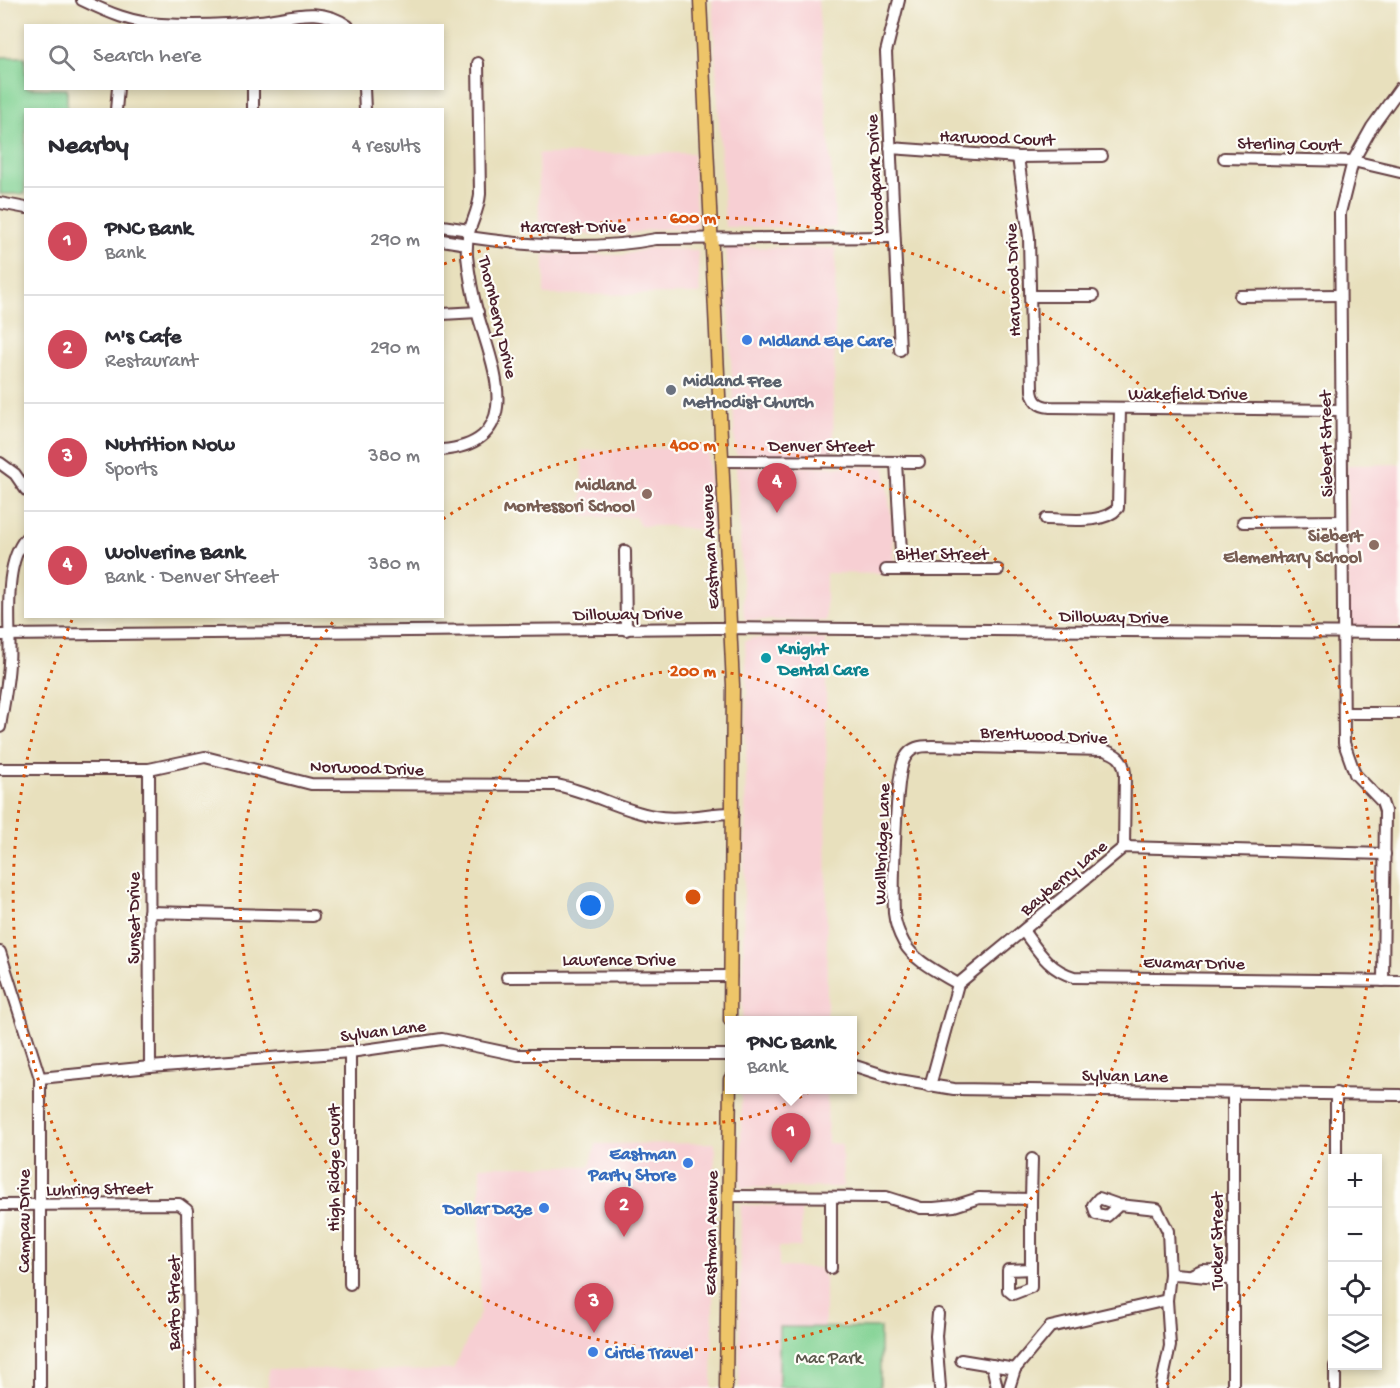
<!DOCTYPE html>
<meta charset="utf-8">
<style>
body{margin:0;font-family:"Gochi Hand",sans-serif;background:#f2f2f3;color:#2b2b33}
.controls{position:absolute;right:18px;bottom:18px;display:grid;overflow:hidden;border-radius:0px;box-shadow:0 3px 9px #0003}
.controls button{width:54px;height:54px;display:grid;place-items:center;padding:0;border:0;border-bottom:2px solid #e1e1e2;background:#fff;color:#2b2b33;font:30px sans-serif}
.you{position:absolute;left:591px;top:906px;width:21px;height:21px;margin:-15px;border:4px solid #fff;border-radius:50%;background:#1a73e8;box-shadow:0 0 0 9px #1a73e833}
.badge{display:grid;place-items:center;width:39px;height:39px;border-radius:50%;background:#d1495b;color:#fff;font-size:20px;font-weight:700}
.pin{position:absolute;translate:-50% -50px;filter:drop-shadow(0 2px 3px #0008)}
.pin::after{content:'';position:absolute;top:32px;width:21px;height:18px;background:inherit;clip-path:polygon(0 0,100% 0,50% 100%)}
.popup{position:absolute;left:725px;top:1016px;width:132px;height:78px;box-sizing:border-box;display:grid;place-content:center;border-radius:0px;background:#fff;filter:drop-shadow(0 2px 4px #0005);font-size:20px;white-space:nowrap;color:#7c7c81}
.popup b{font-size:22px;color:#2b2b33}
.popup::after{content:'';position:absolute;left:50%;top:100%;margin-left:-12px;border:12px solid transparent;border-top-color:#fff}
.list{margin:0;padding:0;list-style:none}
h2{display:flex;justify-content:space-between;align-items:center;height:78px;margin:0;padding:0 24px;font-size:26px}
h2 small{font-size:20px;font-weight:400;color:#7c7c81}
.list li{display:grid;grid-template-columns:39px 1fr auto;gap:18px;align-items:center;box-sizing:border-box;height:108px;padding:0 24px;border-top:2px solid #e1e1e2}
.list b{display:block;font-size:22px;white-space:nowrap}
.list p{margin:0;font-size:20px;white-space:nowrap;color:#7c7c81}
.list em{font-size:20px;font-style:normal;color:#7c7c81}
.icon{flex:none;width:33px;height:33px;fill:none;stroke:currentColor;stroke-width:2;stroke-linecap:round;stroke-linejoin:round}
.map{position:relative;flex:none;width:1400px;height:1388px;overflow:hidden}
.search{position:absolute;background:#fff;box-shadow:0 3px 9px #0003;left:24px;top:24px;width:420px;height:66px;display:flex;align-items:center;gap:15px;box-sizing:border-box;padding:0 21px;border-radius:0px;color:#7c7c81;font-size:22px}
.panel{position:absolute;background:#fff;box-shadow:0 3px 9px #0003;left:24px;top:108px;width:420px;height:510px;border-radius:0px}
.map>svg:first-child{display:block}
.built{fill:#f7cfd3}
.green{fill:#81d293;stroke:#66785f;stroke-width:1.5}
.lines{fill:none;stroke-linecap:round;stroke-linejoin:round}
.minor-casing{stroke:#623c41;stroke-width:14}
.major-casing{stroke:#623c41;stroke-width:15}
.minor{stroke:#fff;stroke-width:10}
.major{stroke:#eec569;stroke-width:12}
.ring{fill:none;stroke:#d8530f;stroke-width:3;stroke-dasharray:3 6}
.shop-dot{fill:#3f7fe0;stroke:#fdfcf7;stroke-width:2}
.worship-dot{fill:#6b7280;stroke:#fdfcf7;stroke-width:2}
.education-dot{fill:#8d6e63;stroke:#fdfcf7;stroke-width:2}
.culture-dot{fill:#0f9aa8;stroke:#fdfcf7;stroke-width:2}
.labels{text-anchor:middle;stroke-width:4.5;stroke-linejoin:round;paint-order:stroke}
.street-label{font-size:18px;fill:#4a1f2b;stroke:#fdfcf7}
.shop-label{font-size:18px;font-weight:bold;fill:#366cbe;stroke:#fdfcf7;text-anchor:start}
.worship-label{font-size:18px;font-weight:bold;fill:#5b616d;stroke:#fdfcf7;text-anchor:start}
.education-label{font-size:18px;font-weight:bold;fill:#785e54;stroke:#fdfcf7;text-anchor:end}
.culture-label{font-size:18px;font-weight:bold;fill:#0d838f;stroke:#fdfcf7;text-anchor:start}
.park-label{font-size:18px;fill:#5a554a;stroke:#fdfcf7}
.centre{fill:#d8530f;stroke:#fdfcf7;stroke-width:3}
.ring-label{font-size:18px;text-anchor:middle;font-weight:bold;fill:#d8530f;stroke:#fdfcf7;stroke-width:4.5;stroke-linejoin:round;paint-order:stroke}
</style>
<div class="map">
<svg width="1400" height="1388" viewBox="0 0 1400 1388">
<rect width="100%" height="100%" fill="#fdfcf7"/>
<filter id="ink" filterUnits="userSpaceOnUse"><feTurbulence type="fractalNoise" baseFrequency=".0167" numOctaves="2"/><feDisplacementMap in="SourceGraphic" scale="12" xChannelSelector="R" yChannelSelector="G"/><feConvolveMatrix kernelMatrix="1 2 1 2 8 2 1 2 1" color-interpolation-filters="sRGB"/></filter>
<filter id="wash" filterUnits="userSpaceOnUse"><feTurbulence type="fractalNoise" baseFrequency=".008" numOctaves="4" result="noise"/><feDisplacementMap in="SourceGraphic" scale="24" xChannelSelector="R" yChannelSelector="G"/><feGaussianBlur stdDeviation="1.35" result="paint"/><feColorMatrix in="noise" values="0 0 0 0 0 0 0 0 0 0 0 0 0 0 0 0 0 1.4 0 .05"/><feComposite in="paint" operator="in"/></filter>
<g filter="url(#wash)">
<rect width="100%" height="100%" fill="#e8e0bd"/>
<g class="built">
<path d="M 712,0 L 818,0 L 836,228 L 725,227 Z"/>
<path d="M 693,153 L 697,229 L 656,229 L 621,235 L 539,234 L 538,154 Z"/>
<path d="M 726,247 L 836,248 L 833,458 L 749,456 L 737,455 L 735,451 Z"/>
<path d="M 649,248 L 698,250 L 700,294 L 544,295 L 544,254 L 623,255 Z"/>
<path d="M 708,446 L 713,532 L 669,526 L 640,526 L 635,517 L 583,517 L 581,451 Z"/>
<path d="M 1400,464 L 1400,627 L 1352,628 L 1348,624 L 1347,465 Z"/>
<path d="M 736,466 L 885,467 L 893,530 L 894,565 L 883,574 L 826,573 L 826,621 L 746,620 L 744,618 Z"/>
<path d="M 752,638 L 826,639 L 827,1020 L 742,1020 L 747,690 L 745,641 Z"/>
<path d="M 741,1090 L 827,1090 L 828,1143 L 842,1144 L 843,1187 L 741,1188 Z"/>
<path d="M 715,1143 L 712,1388 L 268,1388 L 268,1369 L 453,1370 L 480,1313 L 480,1166 L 590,1166 L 596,1144 Z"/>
<path d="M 741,1205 L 801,1206 L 801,1247 L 779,1247 L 779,1267 L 819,1268 L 825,1278 L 825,1327 L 779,1327 L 779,1387 L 829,1388 L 739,1388 Z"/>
</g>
<g class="green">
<path d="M 0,57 L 25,57 L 26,88 L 67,89 L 67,109 L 26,110 L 25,194 L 0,194 Z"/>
<path d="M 779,1327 L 880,1328 L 880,1388 L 779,1387 Z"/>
</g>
</g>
<g filter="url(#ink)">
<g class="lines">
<defs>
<g id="minor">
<path d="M 82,0 C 109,13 132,23 161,24 C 193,26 227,25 259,21 C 290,18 318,5 348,26"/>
<path d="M 899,0 L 886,52 L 900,350"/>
<path d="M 364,88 L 365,110"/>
<path d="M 116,110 L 118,88"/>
<path d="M 253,110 L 253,88"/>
<path d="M 890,148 L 1018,157 L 1102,156"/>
<path d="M 1018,157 L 1029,237 L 1032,390 C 1033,401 1038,406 1050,407 L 1341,410"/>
<path d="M 1224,158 L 1353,161 L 1400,172"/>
<path d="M 0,203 L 26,208"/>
<path d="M 442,226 L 469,230"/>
<path d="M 468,237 C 529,246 594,251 656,239 L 894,237"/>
<path d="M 442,240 L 467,244"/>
<path d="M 1031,296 L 1093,296"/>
<path d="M 1240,296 L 1340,295"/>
<path d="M 442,314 L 478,312"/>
<path d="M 442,450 C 528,442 492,365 478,315 C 473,296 469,275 467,256 C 465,227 478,218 480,194 L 478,63"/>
<path d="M 723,461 L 919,462"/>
<path d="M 896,462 L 902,570"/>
<path d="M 0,463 L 15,474 L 26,490"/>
<path d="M 1046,519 C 1067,519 1103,525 1118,508 L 1120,409"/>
<path d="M 1243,522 L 1342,521"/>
<path d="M 625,551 L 626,630"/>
<path d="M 886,570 L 998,570"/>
<path d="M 0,635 L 716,628 L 1400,633"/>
<path d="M 1344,713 L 1400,713"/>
<path d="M 0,727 C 3,706 8,685 9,663 C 12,627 1,567 26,538"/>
<path d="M 0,769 L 149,769 L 205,757 L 311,784 L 556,785 C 590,791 619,810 654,816 C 680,821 706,813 733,813"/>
<path d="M 149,769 L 150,1067"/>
<path d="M 149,912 L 313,916"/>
<path d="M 1024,932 C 1039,952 1049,970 1074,977 L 1400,981"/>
<path d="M 0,952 L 40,1078 L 40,1388"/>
<path d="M 507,977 L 731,976"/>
<path d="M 1383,981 L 1385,811 L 1382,802 L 1355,774 L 1344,743 L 1340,213 L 1353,161 L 1372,127 L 1400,88"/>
<path d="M 958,984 C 940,973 915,962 904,943 C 899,934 895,923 894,913 C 893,890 895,773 905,758 C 911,747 920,746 932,746 L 1104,750 C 1118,755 1123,759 1125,773 L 1124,847"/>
<path d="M 350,1052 L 350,1284"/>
<path d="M 852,1065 L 899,1080 L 954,1089 L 1400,1095"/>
<path d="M 40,1078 L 150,1067 L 350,1052 L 442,1039 L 518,1055 L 730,1055"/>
<path d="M 930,1086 L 958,984 L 1124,847 L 1385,854"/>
<path d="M 1336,1158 L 1336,1093"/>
<path d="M 728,1196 L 886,1197 L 921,1208 L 934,1208 L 954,1206 L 979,1198 L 1031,1199 L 1031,1287 L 1013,1294 L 1008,1290 L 1008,1270 L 1031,1269"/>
<path d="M 1031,1199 L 1032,1159"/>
<path d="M 0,1205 L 179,1204 L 187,1210 L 190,1388"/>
<path d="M 1119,1205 L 1107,1216 L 1096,1214 L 1093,1205 L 1099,1198 L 1119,1205 L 1157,1209 L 1168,1231 L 1170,1274 L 1167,1300 L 1170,1346 L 1161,1388"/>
<path d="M 831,1268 L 831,1197"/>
<path d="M 1170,1274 C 1192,1274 1211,1279 1233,1279"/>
<path d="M 1193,1274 L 1202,1270 L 1233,1271"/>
<path d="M 938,1314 L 936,1336 L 940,1388"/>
<path d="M 961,1360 L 1015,1369"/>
<path d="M 992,1365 L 997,1388"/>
<path d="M 1009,1388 L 1015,1369 L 1050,1327 L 1167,1300"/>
<path d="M 1233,1388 L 1233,1094"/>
<path d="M 1335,1388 L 1335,1366"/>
</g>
<g id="major">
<path d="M 700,0 L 733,685 L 730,1020"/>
<path d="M 726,1388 L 730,1079"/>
</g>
</defs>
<use href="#minor" class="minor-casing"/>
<use href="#major" class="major-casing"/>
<use href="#minor" class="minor"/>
<use href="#major" class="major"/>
</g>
</g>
<g class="ring">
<circle cx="693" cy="897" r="227"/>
<path d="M443 519A453 453 0 1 1 336 618"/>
<path d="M221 1386A680 680 0 0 1 72 620M444 264A680 680 0 0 1 1165 1386"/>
</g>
<g class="shop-dot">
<circle cx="747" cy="340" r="6"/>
<circle cx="688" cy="1163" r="6"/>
<circle cx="544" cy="1208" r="6"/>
<circle cx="593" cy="1352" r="6"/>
</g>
<circle class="worship-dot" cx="671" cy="390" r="6"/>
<g class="education-dot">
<circle cx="647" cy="494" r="6"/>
<circle cx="1374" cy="545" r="6"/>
</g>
<circle class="culture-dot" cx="766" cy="658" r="6"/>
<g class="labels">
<g class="street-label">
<text transform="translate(997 137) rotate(2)" y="6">Harwood Court</text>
<text transform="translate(1289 143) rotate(1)" y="6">Sterling Court</text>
<text transform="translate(874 175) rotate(-93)" y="6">Woodpark Drive</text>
<text x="573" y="232">Harcrest Drive</text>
<text transform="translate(1012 280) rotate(-92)" y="6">Harwood Drive</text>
<text transform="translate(499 317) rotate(77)" y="6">Thornberry Drive</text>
<text x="1188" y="399">Wakefield Drive</text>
<text transform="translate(1325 444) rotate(-91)" y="6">Siebert Street</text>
<text x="821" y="451">Denver Street</text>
<text transform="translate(709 547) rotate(-93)" y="6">Eastman Avenue</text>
<text x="942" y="559">Bitler Street</text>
<text transform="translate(628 613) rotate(-1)" y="6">Dilloway Drive</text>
<text transform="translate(1114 616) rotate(1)" y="6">Dilloway Drive</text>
<text transform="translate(1044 734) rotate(3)" y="6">Brentwood Drive</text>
<text transform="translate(367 767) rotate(2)" y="6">Norwood Drive</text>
<text transform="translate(881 844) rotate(-88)" y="6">Wallbridge Lane</text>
<text transform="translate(1063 877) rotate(-40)" y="6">Bayberry Lane</text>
<text transform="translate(133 918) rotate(-90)" y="6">Sunset Drive</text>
<text x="619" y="965">Lawrence Drive</text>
<text transform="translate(1194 962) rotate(1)" y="6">Evamar Drive</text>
<text transform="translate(383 1030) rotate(-7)" y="6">Sylvan Lane</text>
<text transform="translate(1125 1075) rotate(1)" y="6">Sylvan Lane</text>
<text transform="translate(333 1168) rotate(-90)" y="6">High Ridge Court</text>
<text transform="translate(99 1188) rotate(-1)" y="6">Luhring Street</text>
<text transform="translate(23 1221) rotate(-90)" y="6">Campau Drive</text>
<text transform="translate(710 1233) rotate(-89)" y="6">Eastman Avenue</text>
<text transform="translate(1216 1241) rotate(-90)" y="6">Tucker Street</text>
<text transform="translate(173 1303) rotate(-90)" y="6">Barto Street</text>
</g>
<g class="shop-label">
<text x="759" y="346">MIdland Eye Care</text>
<text x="676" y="1159" text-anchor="end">Eastman<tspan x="676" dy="21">Party Store</tspan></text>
<text x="532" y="1214" text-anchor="end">Dollar Daze</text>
<text x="605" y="1358">Circle Travel</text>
</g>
<g class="worship-label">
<text x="683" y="386">Midland Free<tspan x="683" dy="21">Methodist Church</tspan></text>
</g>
<g class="education-label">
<text x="635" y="490">Midland<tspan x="635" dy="21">Montessori School</tspan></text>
<text x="1362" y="541">Siebert<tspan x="1362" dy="21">Elementary School</tspan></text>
</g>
<g class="culture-label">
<text x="778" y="654">Knight<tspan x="778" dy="21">Dental Care</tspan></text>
</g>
<g class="park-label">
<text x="829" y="1363">Mac Park</text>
</g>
</g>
<circle cx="693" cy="897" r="9" class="centre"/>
<g class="ring-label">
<text x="693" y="223">600 m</text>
<text x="693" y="450">400 m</text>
<text x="693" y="676">200 m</text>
</g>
</svg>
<div class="controls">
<button>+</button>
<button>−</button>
<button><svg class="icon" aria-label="locate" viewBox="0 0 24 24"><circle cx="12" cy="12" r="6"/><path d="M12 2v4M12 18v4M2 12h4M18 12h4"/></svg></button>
<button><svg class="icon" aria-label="layers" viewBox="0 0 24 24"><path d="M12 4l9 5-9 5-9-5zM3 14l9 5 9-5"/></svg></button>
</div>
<div class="you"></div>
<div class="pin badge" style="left:791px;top:1163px">1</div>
<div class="popup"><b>PNC Bank</b>Bank</div>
<div class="pin badge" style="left:624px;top:1237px">2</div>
<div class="pin badge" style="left:594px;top:1333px">3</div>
<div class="pin badge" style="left:777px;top:513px">4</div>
<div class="search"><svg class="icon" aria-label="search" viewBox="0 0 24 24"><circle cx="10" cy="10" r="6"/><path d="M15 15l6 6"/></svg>Search here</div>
<section class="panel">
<h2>Nearby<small>4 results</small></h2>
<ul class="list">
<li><span class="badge">1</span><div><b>PNC Bank</b><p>Bank</p></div><em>290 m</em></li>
<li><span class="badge">2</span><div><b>M's Cafe</b><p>Restaurant</p></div><em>290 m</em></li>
<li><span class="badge">3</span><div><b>Nutrition Now</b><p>Sports</p></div><em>380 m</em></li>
<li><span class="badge">4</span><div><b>Wolverine Bank</b><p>Bank · Denver Street</p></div><em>380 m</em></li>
</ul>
</section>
</div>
